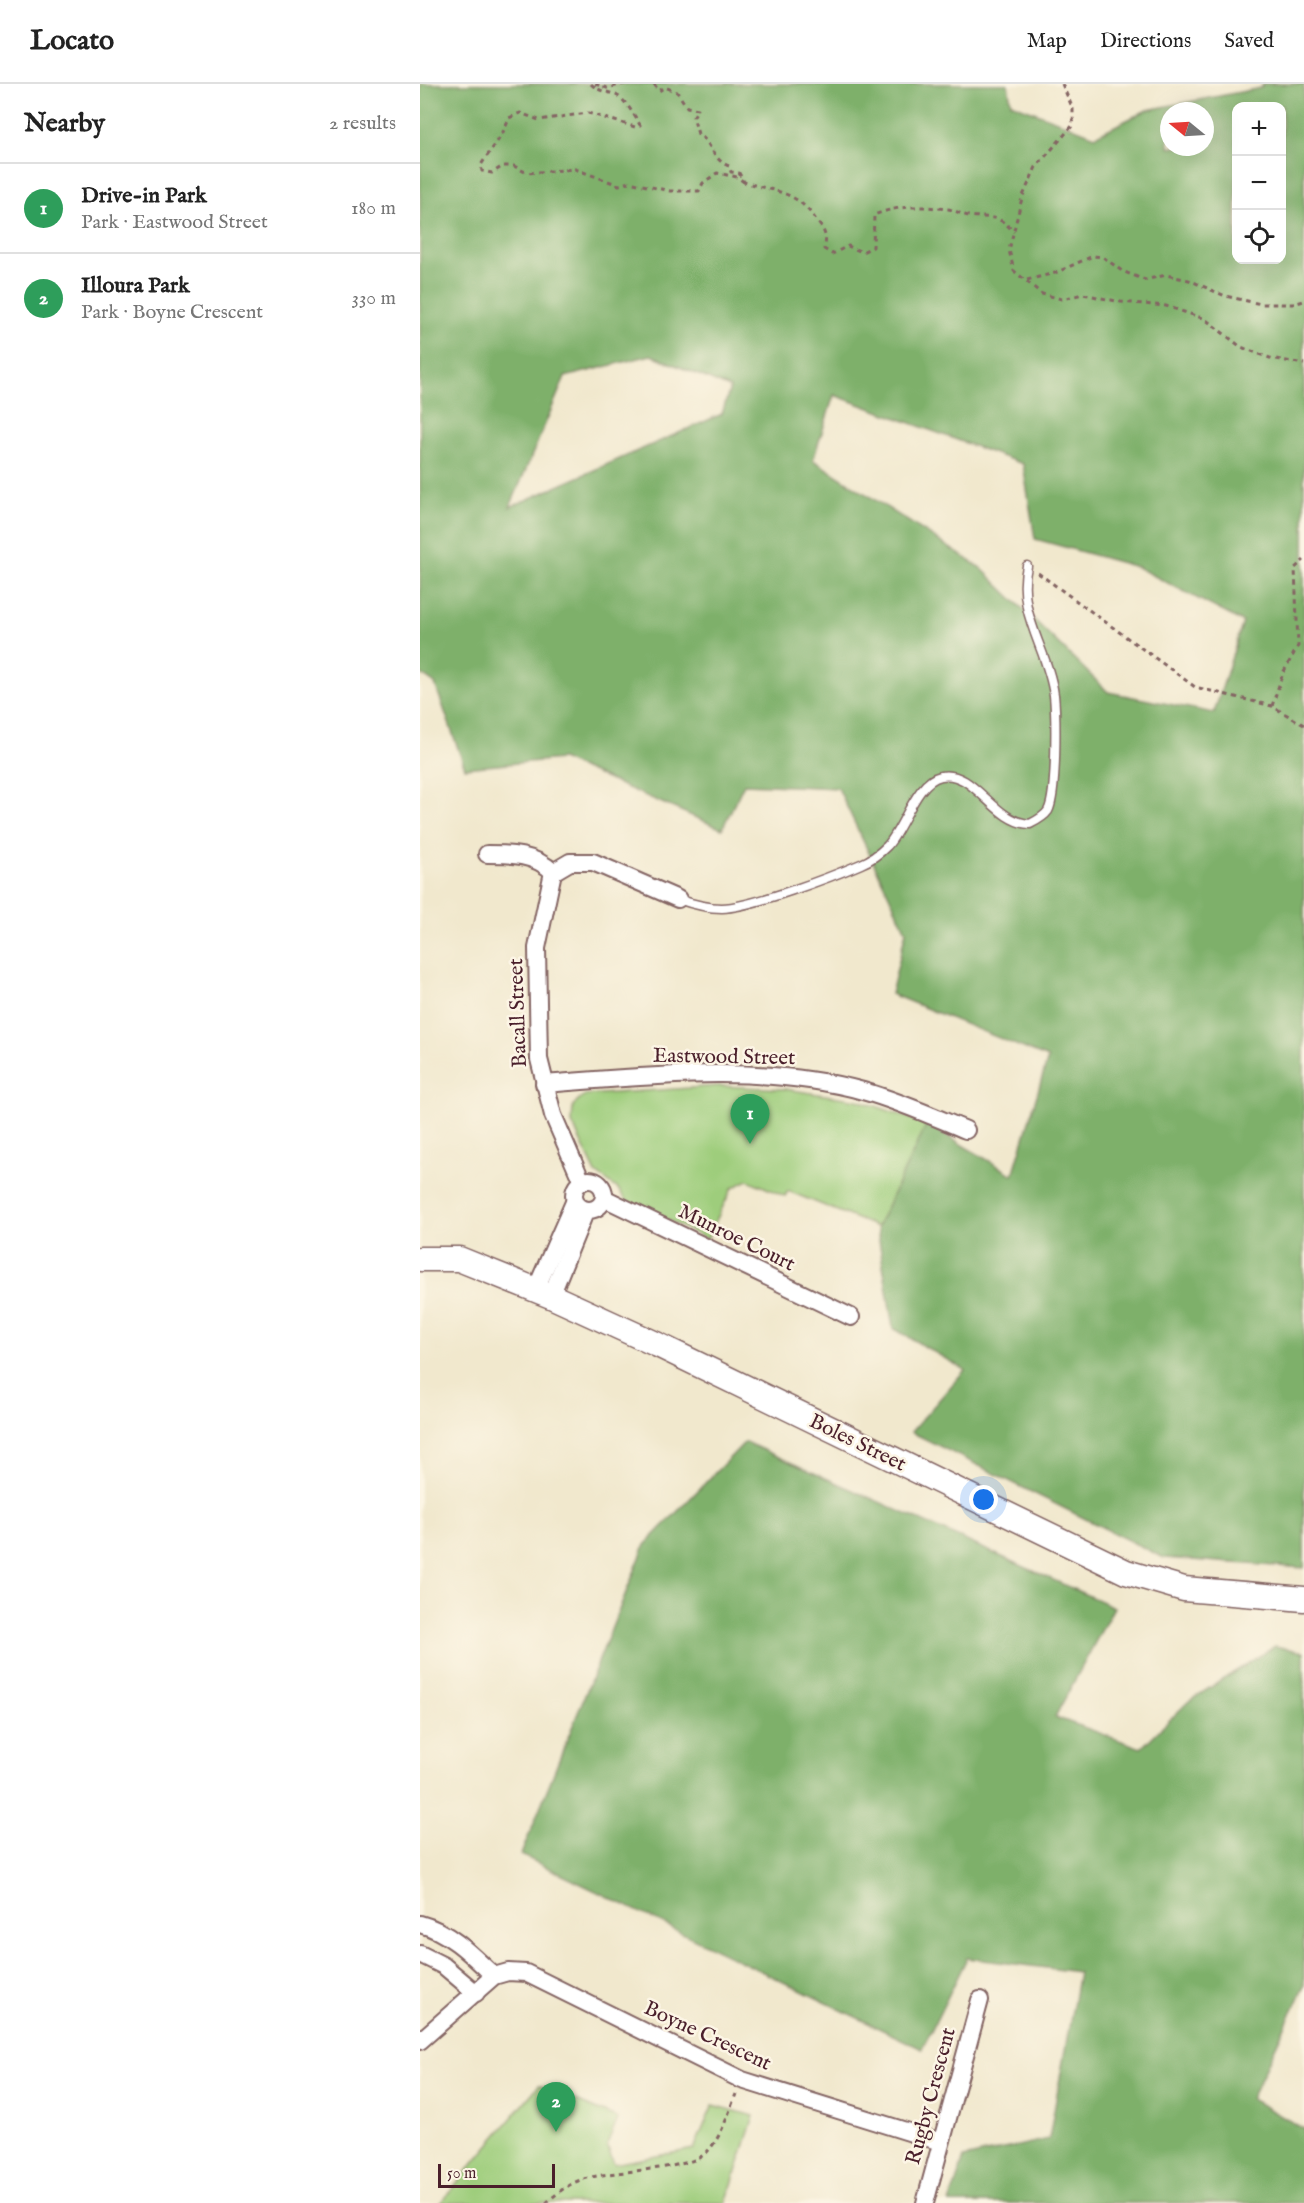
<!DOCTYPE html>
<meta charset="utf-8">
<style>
body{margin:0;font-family:"IM FELL English",serif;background:#f6f6f6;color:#222}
.controls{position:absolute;right:18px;top:18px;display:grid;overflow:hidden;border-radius:12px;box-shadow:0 6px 24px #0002}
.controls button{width:54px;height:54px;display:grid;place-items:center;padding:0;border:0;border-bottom:2px solid #e0e0e0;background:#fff;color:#222;font:30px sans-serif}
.compass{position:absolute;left:740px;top:18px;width:54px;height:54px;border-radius:50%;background:#fff;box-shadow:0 6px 24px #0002;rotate:288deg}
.scale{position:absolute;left:18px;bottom:15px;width:117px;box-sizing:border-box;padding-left:6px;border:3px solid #4a1f2b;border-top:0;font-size:16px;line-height:21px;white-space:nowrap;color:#4a1f2b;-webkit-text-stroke:4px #fcf5e5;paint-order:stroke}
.you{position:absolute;left:564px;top:1416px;width:21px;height:21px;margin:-15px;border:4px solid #fff;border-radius:50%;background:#1a73e8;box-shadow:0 0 0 9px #1a73e833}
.badge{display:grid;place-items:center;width:39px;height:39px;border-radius:50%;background:#2563eb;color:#fff;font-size:20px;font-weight:700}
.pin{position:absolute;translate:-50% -50px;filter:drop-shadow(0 2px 3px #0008)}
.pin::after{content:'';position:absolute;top:32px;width:21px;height:18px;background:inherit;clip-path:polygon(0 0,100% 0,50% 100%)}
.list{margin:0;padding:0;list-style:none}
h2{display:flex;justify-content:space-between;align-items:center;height:78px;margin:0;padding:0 24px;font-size:26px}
h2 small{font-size:20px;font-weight:400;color:#767676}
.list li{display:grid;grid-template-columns:39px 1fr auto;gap:18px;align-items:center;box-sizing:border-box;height:90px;padding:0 24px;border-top:2px solid #e0e0e0}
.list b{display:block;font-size:22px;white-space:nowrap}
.list p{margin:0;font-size:20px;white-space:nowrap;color:#767676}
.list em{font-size:20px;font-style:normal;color:#767676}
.icon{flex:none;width:33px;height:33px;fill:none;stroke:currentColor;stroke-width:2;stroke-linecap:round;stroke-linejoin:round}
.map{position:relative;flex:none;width:884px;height:2119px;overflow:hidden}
header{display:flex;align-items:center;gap:36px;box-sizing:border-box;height:84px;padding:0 30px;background:#fff;border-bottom:2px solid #e0e0e0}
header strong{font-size:28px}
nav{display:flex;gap:33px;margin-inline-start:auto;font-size:21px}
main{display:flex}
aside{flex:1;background:#fff}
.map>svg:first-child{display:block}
.green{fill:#9ecd7b;stroke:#747653;stroke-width:1.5}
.forest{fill:#7eb06b;stroke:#64684b;stroke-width:1.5;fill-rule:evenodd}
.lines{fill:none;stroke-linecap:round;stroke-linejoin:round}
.lane-casing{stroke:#846564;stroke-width:11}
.street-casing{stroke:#846564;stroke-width:20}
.secondary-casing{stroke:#846564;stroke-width:27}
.path{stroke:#846564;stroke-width:3;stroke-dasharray:4.5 4.5;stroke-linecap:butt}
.lane{stroke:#fff;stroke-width:8}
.street{stroke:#fff;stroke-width:16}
.secondary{stroke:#fff;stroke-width:24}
.labels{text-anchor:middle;stroke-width:5;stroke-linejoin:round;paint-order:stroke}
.street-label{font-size:21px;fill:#4a1f2b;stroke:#fcf5e5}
</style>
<header>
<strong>Locato</strong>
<nav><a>Map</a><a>Directions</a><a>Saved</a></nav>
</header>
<main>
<aside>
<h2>Nearby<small>2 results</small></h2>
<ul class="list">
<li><span class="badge" style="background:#2e9e5b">1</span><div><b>Drive-in Park</b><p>Park · Eastwood Street</p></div><em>180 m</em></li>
<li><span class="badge" style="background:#2e9e5b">2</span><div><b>Illoura Park</b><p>Park · Boyne Crescent</p></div><em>330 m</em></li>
</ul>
</aside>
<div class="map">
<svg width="884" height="2119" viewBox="0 0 884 2119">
<rect width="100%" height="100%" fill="#fcf5e5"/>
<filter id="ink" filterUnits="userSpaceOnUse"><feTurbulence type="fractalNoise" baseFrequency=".0167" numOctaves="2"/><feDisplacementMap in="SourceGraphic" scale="12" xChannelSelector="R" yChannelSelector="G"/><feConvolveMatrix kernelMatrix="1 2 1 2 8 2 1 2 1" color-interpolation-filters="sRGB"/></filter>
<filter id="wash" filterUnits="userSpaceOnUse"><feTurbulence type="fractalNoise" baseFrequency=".008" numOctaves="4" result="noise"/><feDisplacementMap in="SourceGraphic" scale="24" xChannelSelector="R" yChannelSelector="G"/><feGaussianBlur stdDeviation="1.35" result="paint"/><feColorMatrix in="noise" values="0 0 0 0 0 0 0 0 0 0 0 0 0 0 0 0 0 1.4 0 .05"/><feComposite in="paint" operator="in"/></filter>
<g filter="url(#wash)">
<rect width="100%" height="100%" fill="#f1e8cd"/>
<g class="green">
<path d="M 300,1002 L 365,1005 L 438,1016 L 507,1040 L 457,1143 L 368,1107 L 365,1112 L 328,1096 L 312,1104 L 287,1155 L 207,1117 L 198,1105 L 176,1089 L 152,1039 L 153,1022 L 165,1011 Z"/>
<path d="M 119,2001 L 198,2035 L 187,2061 L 194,2080 L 274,2065 L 293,2021 L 334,2032 L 306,2119 L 20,2119 Z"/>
</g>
<g class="forest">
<path d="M 0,0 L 588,0 L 591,19 L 675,52 L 727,26 L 841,4 L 843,0 L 884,0 L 884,1484 L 744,1474 L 491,1348 L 545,1286 L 473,1244 L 457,1143 L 507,1040 L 593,1091 L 628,974 L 471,910 L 486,847 L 418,704 L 324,700 L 302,745 L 141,675 L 45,684 L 15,600 L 0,589 ZM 816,22 L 862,22 L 862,176 L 816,176 ZM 749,27 L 785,27 L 785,63 L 749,63 ZM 231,271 L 310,304 L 302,330 L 90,423 L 145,293 ZM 414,311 L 603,380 L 615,455 L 717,483 L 823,538 L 794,629 L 688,608 L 561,484 L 393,376 Z"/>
<path d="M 325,1358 L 694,1523 L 635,1633 L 721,1664 L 769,1617 L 855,1562 L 884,1568 L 884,1902 L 831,2015 L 884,2045 L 884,2119 L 529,2119 L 544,2074 L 629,2055 L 659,1888 L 547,1874 L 502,1965 L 101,1771 L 225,1461 Z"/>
</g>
</g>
<g filter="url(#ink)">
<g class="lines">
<defs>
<path id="lane" d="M 258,815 C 272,820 286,824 302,824 C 332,823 411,793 441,780 C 451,776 459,770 467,762 C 484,744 496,697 521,692 C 554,685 574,739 610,740 C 616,737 624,733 628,727 C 637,711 636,631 634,611 C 628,565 596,530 607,482"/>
<g id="street">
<path d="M 67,770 C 91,770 115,770 133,788"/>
<path d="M 133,788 L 117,864 L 119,975 L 133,1031 L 162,1098"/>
<path d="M 133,788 L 150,778 L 173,778 L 258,815"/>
<path d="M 124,1000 C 229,992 340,979 443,1007 C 479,1017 512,1032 546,1046"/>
<circle cx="169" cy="1111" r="15"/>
<path d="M 184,1114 L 431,1233"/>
<path d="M 116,1205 L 155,1116"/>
<path d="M 131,1212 L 166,1126"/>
<path d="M 0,1840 C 30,1848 52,1871 74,1892"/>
<path d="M 0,1870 L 24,1882 L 56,1909"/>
<path d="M 0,1957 L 74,1892 L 88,1888 L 106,1889 L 322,1996 L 521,2058"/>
<path d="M 505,2119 L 560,1916"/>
</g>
<path id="secondary" d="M 0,1175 L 39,1175 L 131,1212 L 238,1261 L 706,1488 L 764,1505 L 884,1515"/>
</defs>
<use href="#lane" class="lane-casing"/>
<use href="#street" class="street-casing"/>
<use href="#secondary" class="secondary-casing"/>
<g class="path">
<path d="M 171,0 C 179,8 187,7 196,11 C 205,15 215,32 220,41 L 215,43 L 168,29 L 119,36 L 100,29 L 89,34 C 83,53 71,65 61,81 L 62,87 L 72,89 L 83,82 L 94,82 L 107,89 L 155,85 L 199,101 L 209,98 L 250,107 L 279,107 L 283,99 L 297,89 L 317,93 L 324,98"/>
<path d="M 175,0 L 187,4 L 205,0"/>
<path d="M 234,0 L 239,7 L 245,3 L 257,8 L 267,23 L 278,25 L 273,33 L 278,50 C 292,58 292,76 309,82 L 311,88 L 319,89 L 324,98 C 355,108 376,106 396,136 C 404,146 408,152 404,165 L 412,170 L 428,162 L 442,168 L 453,163 L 454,131 C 479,121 501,122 527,125 C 534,125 541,131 549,132 C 571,135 577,129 594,148"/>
<path d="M 642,0 L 653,25 L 653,41 L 616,83 L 602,114 L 589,166 L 594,187 L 622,210 L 642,215 L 663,210 L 701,218 L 746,222 L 785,235 L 821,263 L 850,274 L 884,280"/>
<path d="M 607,196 L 635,189 L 673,172 L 683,173 L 702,187 L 725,196 L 746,191 L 769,196 L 805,212 L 841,220 L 873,220 L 884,217"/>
<path d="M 618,489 L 775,603 L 852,622 L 884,641"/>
<path d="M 852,622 L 863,589 L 878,562 L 875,484 L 884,476"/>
<path d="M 126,2119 C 136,2110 148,2100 161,2096 C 190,2085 269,2088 287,2068 C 302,2052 308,2030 316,2010"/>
</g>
<use href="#lane" class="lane"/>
<use href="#street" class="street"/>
<use href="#secondary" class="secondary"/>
</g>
</g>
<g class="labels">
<g class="street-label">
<text transform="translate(97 929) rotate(-92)" y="7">Bacall Street</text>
<text transform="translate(304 972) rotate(1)" y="7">Eastwood Street</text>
<text transform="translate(317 1153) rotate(26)" y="7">Munroe Court</text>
<text transform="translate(438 1358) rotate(26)" y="7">Boles Street</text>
<text transform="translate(288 1951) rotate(25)" y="7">Boyne Crescent</text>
<text transform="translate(510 2012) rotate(-75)" y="7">Rugby Crescent</text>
</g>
</g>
</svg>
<div class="controls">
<button>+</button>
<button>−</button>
<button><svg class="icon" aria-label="locate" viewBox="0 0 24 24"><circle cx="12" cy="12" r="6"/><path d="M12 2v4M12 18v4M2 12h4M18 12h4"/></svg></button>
</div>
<svg class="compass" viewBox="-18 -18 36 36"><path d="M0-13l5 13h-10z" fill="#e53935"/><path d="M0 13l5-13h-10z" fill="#767676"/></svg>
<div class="scale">50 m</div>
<div class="you"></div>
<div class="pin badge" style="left:330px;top:1060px;background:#2e9e5b">1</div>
<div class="pin badge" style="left:136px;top:2048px;background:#2e9e5b">2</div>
</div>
</main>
